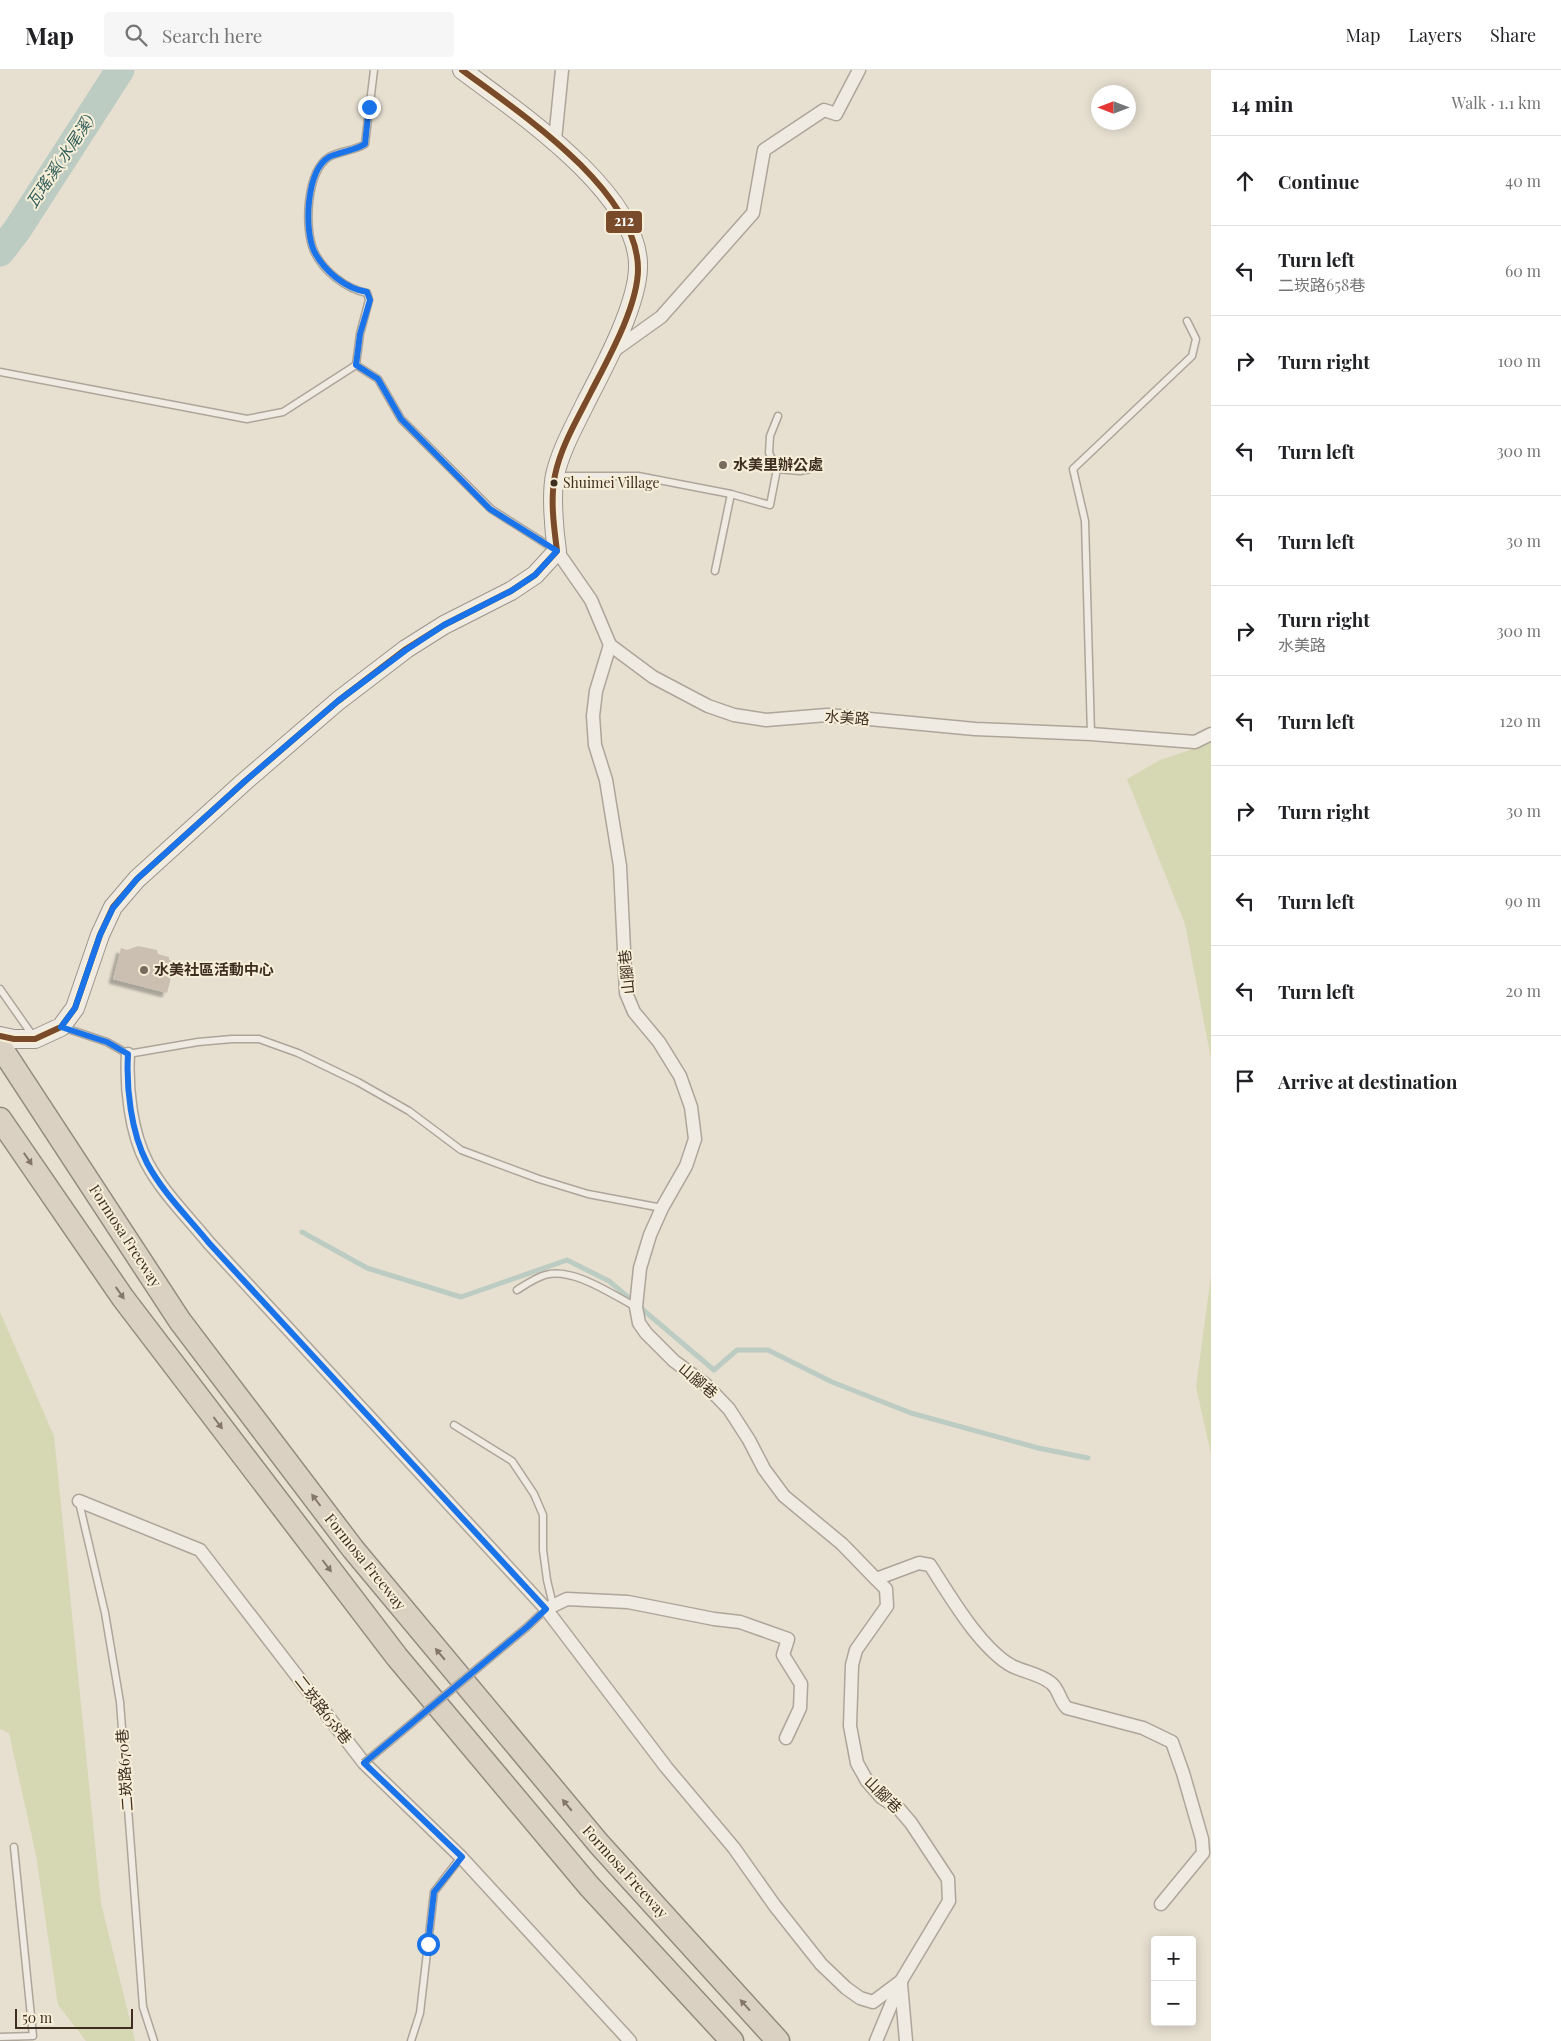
<!DOCTYPE html>
<meta charset="utf-8">
<style>
body{margin:0;font-family:"Playfair Display","Noto Sans TC",serif;background:#f6f6f6;color:#202124}
.controls{position:absolute;right:15px;bottom:15px;display:grid;overflow:hidden;border-radius:5px;box-shadow:0 2px 12px #0003}
.controls button{width:45px;height:45px;display:grid;place-items:center;padding:0;border:0;border-bottom:1px solid #e0e0e0;background:#fff;color:#202124;font:25px sans-serif}
.compass{position:absolute;left:1091px;top:15px;width:45px;height:45px;border-radius:50%;background:#fff;box-shadow:0 2px 12px #0003;rotate:270deg}
.scale{position:absolute;left:15px;bottom:12px;width:118px;box-sizing:border-box;padding-left:5px;border:2px solid #3d2e20;border-top:0;font-size:14px;line-height:18px;white-space:nowrap;color:#3d2e20;-webkit-text-stroke:4px #f7eed8;paint-order:stroke}
.stop{position:absolute;width:15px;height:15px;margin:-11px;border:4px solid #1a73e8;border-radius:50%;background:#fff}
.stop.end{background:#1a73e8;border-color:#fff;box-shadow:0 1px 5px #0008}
.list{margin:0;padding:0;list-style:none}
h2{display:flex;justify-content:space-between;align-items:center;height:65px;margin:0;padding:0 20px;font-size:21px}
h2 small{font-size:16px;font-weight:400;color:#757577}
.list li{display:grid;grid-template-columns:32px 1fr auto;gap:15px;align-items:center;box-sizing:border-box;height:90px;padding:0 20px;border-top:1px solid #e0e0e0}
.list b{display:block;font-size:19px;white-space:nowrap}
.list p{margin:0;font-size:16px;white-space:nowrap;color:#757577}
.list em{font-size:16px;font-style:normal;color:#757577}
.icon{flex:none;width:28px;height:28px;fill:none;stroke:currentColor;stroke-width:2;stroke-linecap:round;stroke-linejoin:round}
.map{position:relative;flex:none;width:1211px;height:1971px;overflow:hidden}
header{display:flex;align-items:center;gap:30px;box-sizing:border-box;height:70px;padding:0 25px;background:#fff;border-bottom:1px solid #e0e0e0}
header strong{font-size:24px}
nav{display:flex;gap:28px;margin-inline-start:auto;font-size:18px}
.search{width:350px;height:45px;background:#f6f6f6;display:flex;align-items:center;gap:12px;box-sizing:border-box;padding:0 18px;border-radius:5px;color:#757577;font-size:19px}
main{display:flex}
aside{flex:1;background:#fff}
.map>svg:first-child{display:block}
.green{fill:#d6d7b3}
.lines{fill:none;stroke-linecap:round;stroke-linejoin:round}
.stream{stroke:#bcccc2;stroke-width:5}
.river{stroke:#bcccc2;stroke-width:29}
.building{fill:#cbbfb2;filter:url(#shadow)}
.lane-casing{stroke:#ada599;stroke-width:9}
.street-casing{stroke:#ada599;stroke-width:15}
.secondary-casing{stroke:#9c958a;stroke-width:20}
.highway-casing{stroke:#928b80;stroke-width:25}
.lane{stroke:#efebe3;stroke-width:6}
.street{stroke:#efebe3;stroke-width:12}
.secondary{stroke:#efebe3;stroke-width:18}
.highway{stroke:#dad1c2;stroke-width:22}
.lane-bridge-casing{stroke:#ada599;stroke-width:9;stroke-linecap:butt}
.lane-bridge{stroke:#efebe3;stroke-width:6}
.bus-1-casing{stroke:#f7eed8;stroke-width:10}
.bus-1{stroke:#7a4b2a;stroke-width:6}
.oneway{fill:#847769}
.route{stroke:#1a73e8;stroke-width:6}
.poi-dot{fill:#786c5e;stroke:#f7eed8;stroke-width:2}
.bus-dot{fill:#3d2e20;stroke:#f7eed8;stroke-width:2}
.labels{text-anchor:middle;stroke-width:4;stroke-linejoin:round;paint-order:stroke}
.bus-label{font-size:14px;fill:#3d2e20;stroke:#f7eed8;text-anchor:start}
.poi-label{font-size:15px;font-weight:bold;fill:#3d2e20;stroke:#f7eed8;text-anchor:start}
.street-label{font-size:15px;fill:#3d2e20;stroke:#f7eed8}
.water-label{font-size:16px;font-style:italic;fill:#2f5d5a;stroke:#f7eed8}
.line-badge{stroke:#f7eed8;stroke-width:2}
.badge-label{font-size:14px;text-anchor:middle;font-weight:bold;fill:#fff}
</style>
<header>
<strong>Map</strong>
<div class="search"><svg class="icon" aria-label="search" viewBox="0 0 24 24"><circle cx="10" cy="10" r="6"/><path d="M15 15l6 6"/></svg>Search here</div>
<nav><a>Map</a><a>Layers</a><a>Share</a></nav>
</header>
<main>
<div class="map">
<svg width="1211" height="1971" viewBox="0 0 1211 1971">
<defs>
<filter id="shadow"><feDropShadow dx="-4.5" dy="4.5" stdDeviation="1" flood-color="#0004"/></filter>
</defs>
<rect width="100%" height="100%" fill="#e7e0d1"/>
<g class="green">
<path d="M 1211,673 L 1211,989 L 1185,854 L 1127,709 L 1160,690 Z"/>
<path d="M 1211,1205 L 1211,1384 L 1196,1317 Z"/>
<path d="M 0,1242 L 54,1366 L 101,1833 L 135,1971 L 86,1971 L 58,1935 L 36,1785 L 9,1663 L 0,1659 Z"/>
</g>
<g class="lines">
<path class="stream" d="M 302,1162 L 367,1198 L 461,1227 L 567,1190 L 609,1211 L 714,1300 L 737,1280 L 768,1280 L 832,1312 L 911,1343 L 1038,1378 L 1088,1388"/>
<path class="river" d="M 0,182 L 17,160 L 120,0"/>
</g>
<path class="building" d="M 138,876 L 157,880 L 158,884 L 169,887 L 169,890 L 175,892 L 167,923 L 113,909 L 121,878 L 127,880 Z"/>
<g class="lines">
<defs>
<g id="lane">
<path d="M 374,0 L 365,74 C 354,81 339,81 329,87 C 306,102 304,159 314,181 C 323,201 346,219 367,223 L 369,230 L 360,264 L 356,295 L 378,309 L 401,349 L 491,439 L 554,479"/>
<path d="M 0,302 L 247,349 L 283,342 L 356,295"/>
<path d="M 777,399 L 800,401 L 810,399"/>
<path d="M 555,406 L 638,406 L 731,424 L 770,435 L 777,399 L 769,383 L 770,366 L 778,346"/>
<path d="M 715,501 L 731,424"/>
<path d="M 1091,664 L 1085,451 L 1073,399 L 1192,286 L 1196,269 L 1187,251"/>
<path d="M 0,919 L 33,966"/>
<path d="M 62,957 L 107,972 L 128,984 L 198,972 L 232,969 L 259,969 L 298,983 L 358,1012 L 409,1041 L 461,1080 L 539,1109 L 588,1124 L 662,1138"/>
<path d="M 517,1220 C 525,1215 535,1208 545,1205 C 573,1197 611,1224 636,1237"/>
<path d="M 454,1355 L 512,1391 L 534,1424 L 543,1445 L 543,1480 L 547,1510 L 553,1535"/>
<path d="M 79,1432 L 105,1543 L 120,1632 L 143,1937 L 154,1971"/>
<path d="M 527,1557 L 546,1539"/>
<path d="M 0,1967 L 33,1966 L 14,1777"/>
<path d="M 411,1971 L 420,1943 L 434,1822 L 461,1787"/>
</g>
<g id="street">
<path d="M 555,70 L 562,0"/>
<path d="M 612,282 L 661,247 L 753,143 L 764,80 L 824,40 L 836,44 L 859,0"/>
<path d="M 557,481 L 591,530 L 610,575 L 653,607 L 708,636 L 734,645 L 766,650 L 827,645 L 975,659 L 1091,664 L 1195,672 L 1211,664"/>
<path d="M 610,575 L 596,621 L 593,646 L 595,675 L 606,710 L 620,796 L 626,923 L 634,942 L 659,972 L 680,1006 L 691,1037 L 695,1069 L 686,1096 L 662,1138 L 650,1165 L 640,1198 L 636,1237 L 639,1253 L 646,1263 L 674,1291 L 705,1314 L 729,1339 L 749,1370 L 764,1399 L 784,1426 L 842,1474 L 876,1509 L 886,1519 L 887,1536 L 856,1580 L 852,1595 L 850,1656 L 857,1693 L 867,1711 L 881,1727 L 899,1739 L 911,1753 L 948,1809 L 949,1831 L 901,1911 L 876,1971"/>
<path d="M 128,984 C 126,1018 131,1063 147,1093 C 163,1123 188,1147 209,1173 L 546,1539 L 666,1697 L 734,1778 L 775,1836 L 821,1894 L 846,1918 L 860,1928 L 873,1932 L 901,1911"/>
<path d="M 79,1431 L 200,1480 L 364,1693 L 461,1787 L 630,1971"/>
<path d="M 876,1509 L 919,1493 L 930,1495 C 950,1526 980,1578 1012,1596 C 1024,1602 1040,1604 1051,1613 C 1059,1619 1060,1632 1067,1638 L 1143,1658 L 1172,1672 L 1183,1703 L 1202,1769 L 1203,1783 L 1161,1834"/>
<path d="M 546,1539 L 567,1529 L 628,1532 L 714,1549 L 740,1552 L 788,1569 L 783,1585 L 801,1614 L 800,1638 L 786,1668"/>
<path d="M 901,1914 L 906,1971"/>
</g>
<path id="secondary" d="M 0,966 L 14,969 L 35,969 L 61,957 L 75,938 L 100,865 L 113,837 L 137,809 L 244,712 L 338,631 L 406,579 L 444,555 L 511,521 L 535,505 L 557,481 C 554,461 551,424 555,405 C 561,379 575,355 586,332 C 604,297 637,236 638,198 C 641,124 515,40 462,0"/>
<g id="highway">
<path d="M 0,976 L 180,1251 L 353,1479 L 599,1774 L 778,1971"/>
<path d="M 0,1049 L 123,1228 L 397,1587 L 589,1816 L 732,1971"/>
</g>
</defs>
<use href="#lane" class="lane-casing"/>
<use href="#street" class="street-casing"/>
<use href="#secondary" class="secondary-casing"/>
<use href="#highway" class="highway-casing"/>
<use href="#lane" class="lane"/>
<use href="#street" class="street"/>
<use href="#secondary" class="secondary"/>
<use href="#highway" class="highway"/>
<defs>
<path id="lane-bridge" d="M 364,1693 L 527,1557"/>
</defs>
<use href="#lane-bridge" class="lane-bridge-casing"/>
<use href="#lane-bridge" class="lane-bridge"/>
<defs>
<path id="bus-1" d="M 0,966 L 14,969 L 35,969 L 61,957 L 75,938 L 100,865 L 113,837 L 137,809 L 244,712 L 338,631 L 406,579 L 444,555 L 511,521 L 535,505 L 557,481 C 554,457 550,430 555,405 C 561,376 578,348 591,322 C 608,289 638,236 638,199 C 638,121 519,42 462,0"/>
</defs>
<use href="#bus-1" class="bus-1-casing"/>
<use href="#bus-1" class="bus-1"/>
</g>
<defs><path id="oneway-solid" d="M-6-.8H1V-3.2L6.5 0L1 3.2V.8H-6Z" transform="scale(1.25)"/></defs>
<g class="oneway">
<use href="#oneway-solid" transform="translate(28 1089) rotate(56)"/>
<use href="#oneway-solid" transform="translate(120 1223) rotate(55)"/>
<use href="#oneway-solid" transform="translate(218 1353) rotate(53)"/>
<use href="#oneway-solid" transform="translate(316 1430) rotate(-127)"/>
<use href="#oneway-solid" transform="translate(327 1496) rotate(53)"/>
<use href="#oneway-solid" transform="translate(440 1584) rotate(-130)"/>
<use href="#oneway-solid" transform="translate(567 1735) rotate(-130)"/>
<use href="#oneway-solid" transform="translate(745 1935) rotate(-132)"/>
</g>
<g class="lines">
<path class="route" d="M 369,37 L 365,74 C 354,81 338,82 329,87 C 306,101 304,159 314,181 C 324,201 346,219 367,222 L 370,230 L 360,264 L 356,295 L 378,309 L 401,349 L 490,439 L 557,481 L 535,505 L 511,521 L 444,555 L 406,580 L 338,631 L 244,712 L 137,809 L 113,838 L 100,865 L 75,938 L 61,957 L 107,972 L 128,984 C 126,1018 131,1062 147,1093 C 163,1123 188,1147 209,1173 L 546,1539 L 527,1557 L 364,1693 L 462,1787 L 434,1822 L 428,1874"/>
</g>
<g class="poi-dot">
<circle cx="723" cy="395" r="5"/>
<circle cx="144" cy="900" r="5"/>
</g>
<circle class="bus-dot" cx="554" cy="413" r="4.5"/>
<g class="labels">
<g class="bus-label">
<text x="563" y="418">Shuimei Village</text>
</g>
<g class="poi-label">
<text x="733" y="400">水美里辦公處</text>
<text x="154" y="905">水美社區活動中心</text>
</g>
<g class="street-label">
<text transform="translate(847 648) rotate(4)" y="5">水美路</text>
<text transform="translate(627 902) rotate(-96)" y="5">山腳巷</text>
<text transform="translate(125 1166) rotate(57)" y="5">Formosa Freeway</text>
<text transform="translate(698 1311) rotate(40)" y="5">山腳巷</text>
<text transform="translate(365 1492) rotate(51)" y="5">Formosa Freeway</text>
<text transform="translate(323 1640) rotate(52)" y="5">二崁路658巷</text>
<text transform="translate(125 1700) rotate(-94)" y="5">二崁路670巷</text>
<text transform="translate(883 1725) rotate(45)" y="5">山腳巷</text>
<text transform="translate(625 1802) rotate(48)" y="5">Formosa Freeway</text>
</g>
<g class="water-label">
<text transform="translate(60 91) rotate(-56)" y="6">瓦瑤溪(水尾溪)</text>
</g>
</g>
<rect class="line-badge" x="605" y="140" width="38" height="24" rx="5" fill="#7a4b2a"/>
<g class="badge-label">
<text x="624" y="156">212</text>
</g>
</svg>
<div class="controls">
<button>+</button>
<button>−</button>
</div>
<svg class="compass" viewBox="-18 -18 36 36"><path d="M0-13l5 13h-10z" fill="#e53935"/><path d="M0 13l5-13h-10z" fill="#757577"/></svg>
<div class="scale">50 m</div>
<div class="stop" style="left:428px;top:1874px"></div>
<div class="stop end" style="left:369px;top:37px"></div>
</div>
<aside>
<h2>14 min<small>Walk · 1.1 km</small></h2>
<ul class="list">
<li><svg class="icon" aria-label="ahead" viewBox="0 0 24 24"><path d="M12 20V5M6 11l6-6 6 6"/></svg><div><b>Continue</b></div><em>40 m</em></li>
<li><svg class="icon" aria-label="left" viewBox="0 0 24 24"><path d="M17 20v-9H6M10 6l-5 5 5 5"/></svg><div><b>Turn left</b><p>二崁路658巷</p></div><em>60 m</em></li>
<li><svg class="icon" aria-label="right" viewBox="0 0 24 24"><path d="M7 20v-9h11M14 6l5 5-5 5"/></svg><div><b>Turn right</b></div><em>100 m</em></li>
<li><svg class="icon" aria-label="left" viewBox="0 0 24 24"><path d="M17 20v-9H6M10 6l-5 5 5 5"/></svg><div><b>Turn left</b></div><em>300 m</em></li>
<li><svg class="icon" aria-label="left" viewBox="0 0 24 24"><path d="M17 20v-9H6M10 6l-5 5 5 5"/></svg><div><b>Turn left</b></div><em>30 m</em></li>
<li><svg class="icon" aria-label="right" viewBox="0 0 24 24"><path d="M7 20v-9h11M14 6l5 5-5 5"/></svg><div><b>Turn right</b><p>水美路</p></div><em>300 m</em></li>
<li><svg class="icon" aria-label="left" viewBox="0 0 24 24"><path d="M17 20v-9H6M10 6l-5 5 5 5"/></svg><div><b>Turn left</b></div><em>120 m</em></li>
<li><svg class="icon" aria-label="right" viewBox="0 0 24 24"><path d="M7 20v-9h11M14 6l5 5-5 5"/></svg><div><b>Turn right</b></div><em>30 m</em></li>
<li><svg class="icon" aria-label="left" viewBox="0 0 24 24"><path d="M17 20v-9H6M10 6l-5 5 5 5"/></svg><div><b>Turn left</b></div><em>90 m</em></li>
<li><svg class="icon" aria-label="left" viewBox="0 0 24 24"><path d="M17 20v-9H6M10 6l-5 5 5 5"/></svg><div><b>Turn left</b></div><em>20 m</em></li>
<li><svg class="icon" aria-label="arrive" viewBox="0 0 24 24"><path d="M6 21V4h12l-3 4 3 4H6"/></svg><div><b>Arrive at destination</b></div></li>
</ul>
</aside>
</main>
